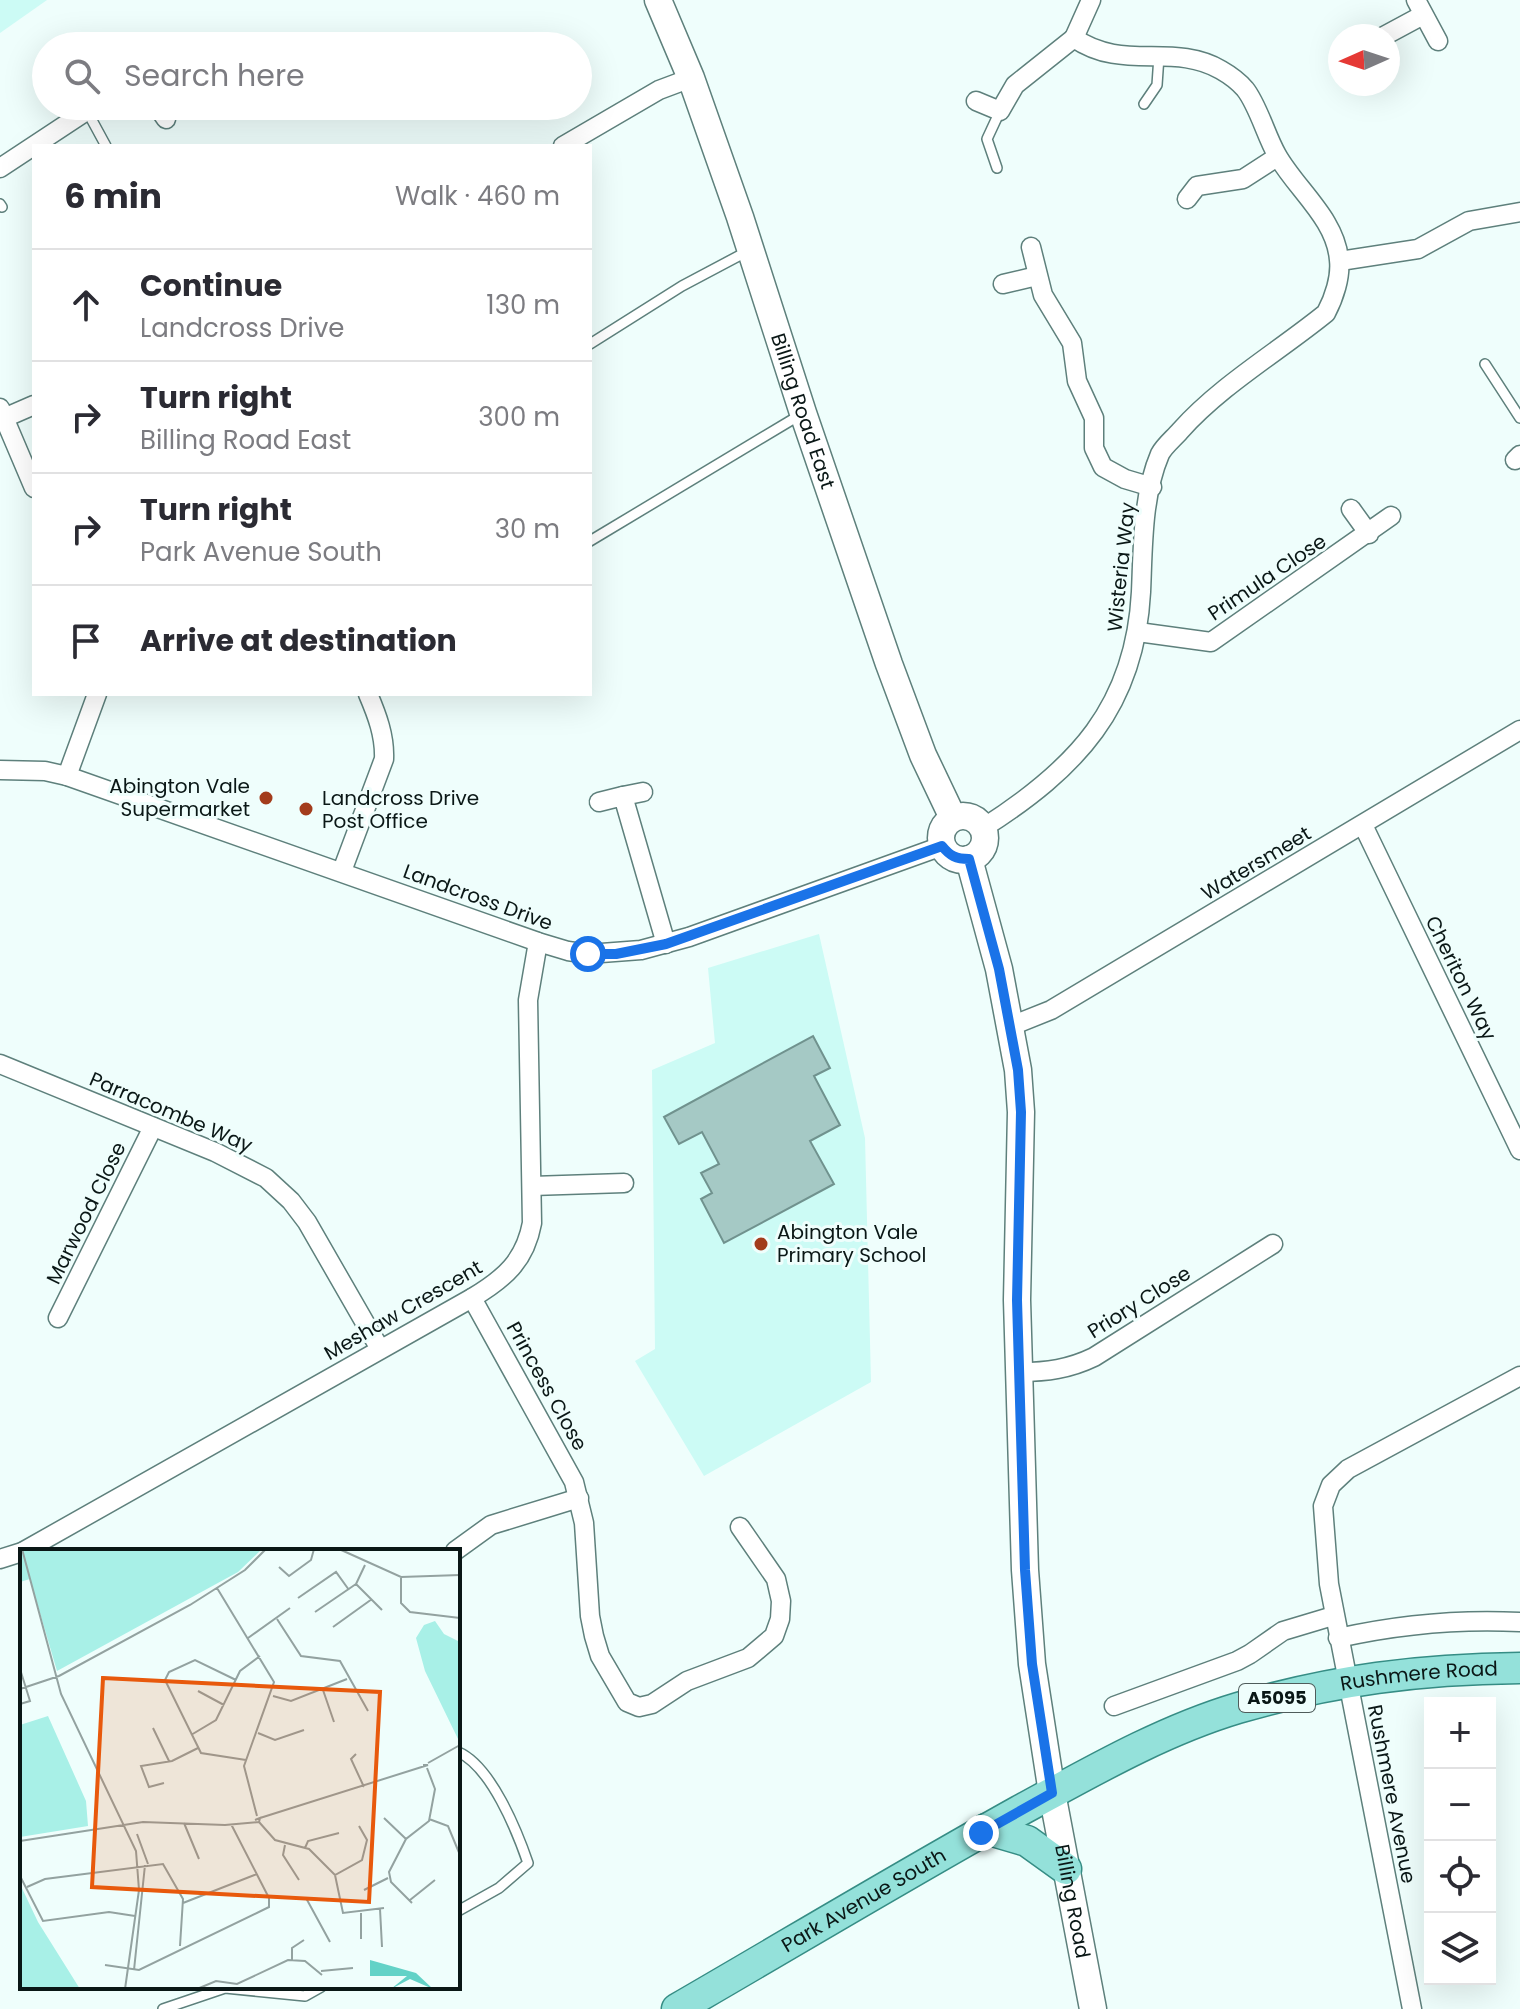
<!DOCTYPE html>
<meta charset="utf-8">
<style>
body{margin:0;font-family:Poppins,sans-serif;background:#f7f7f7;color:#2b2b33}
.controls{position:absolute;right:24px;bottom:24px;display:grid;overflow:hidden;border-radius:0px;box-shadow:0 8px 32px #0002}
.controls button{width:72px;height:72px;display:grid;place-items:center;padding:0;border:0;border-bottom:2px solid #e1e1e2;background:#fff;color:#2b2b33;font:40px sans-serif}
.compass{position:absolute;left:1328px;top:24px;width:72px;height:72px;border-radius:50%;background:#fff;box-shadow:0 8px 32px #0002;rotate:267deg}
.stop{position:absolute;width:24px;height:24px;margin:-18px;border:6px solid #1a73e8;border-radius:50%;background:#fff}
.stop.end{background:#1a73e8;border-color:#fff;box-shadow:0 2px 8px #0008}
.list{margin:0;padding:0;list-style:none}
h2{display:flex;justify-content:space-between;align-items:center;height:104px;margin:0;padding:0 32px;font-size:34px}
h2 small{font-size:26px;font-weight:400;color:#7c7c81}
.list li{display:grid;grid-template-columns:52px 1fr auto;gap:24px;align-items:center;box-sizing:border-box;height:112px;padding:0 32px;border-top:2px solid #e1e1e2}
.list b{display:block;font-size:30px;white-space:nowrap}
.list p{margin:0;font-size:26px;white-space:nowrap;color:#7c7c81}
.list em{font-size:26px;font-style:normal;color:#7c7c81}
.icon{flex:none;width:44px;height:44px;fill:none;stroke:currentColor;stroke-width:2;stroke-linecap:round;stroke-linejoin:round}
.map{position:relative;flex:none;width:1520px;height:2009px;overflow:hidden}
.search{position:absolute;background:#fff;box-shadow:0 8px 32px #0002;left:32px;top:32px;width:560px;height:88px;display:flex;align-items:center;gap:20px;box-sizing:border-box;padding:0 28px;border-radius:44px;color:#7c7c81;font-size:30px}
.panel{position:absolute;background:#fff;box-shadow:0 8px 32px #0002;left:32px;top:144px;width:560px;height:552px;border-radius:0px}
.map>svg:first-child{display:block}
.built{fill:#ccfbf5}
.building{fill:#a5c9c5;stroke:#70928e;stroke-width:2}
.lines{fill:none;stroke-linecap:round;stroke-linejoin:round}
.lane-casing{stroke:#5e807c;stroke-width:12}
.street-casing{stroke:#5e807c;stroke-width:21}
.secondary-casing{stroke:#5e807c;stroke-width:29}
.primary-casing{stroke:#368d85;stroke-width:33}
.lane{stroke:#fff;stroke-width:9}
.street{stroke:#fff;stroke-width:18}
.secondary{stroke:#fff;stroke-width:26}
.primary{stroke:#94e1da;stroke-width:30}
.route{stroke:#1a73e8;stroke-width:10}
.poi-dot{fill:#a33c1c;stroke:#effefc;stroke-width:3}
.labels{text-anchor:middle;stroke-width:6;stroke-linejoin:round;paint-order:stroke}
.shield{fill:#effefc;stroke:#4f5c5b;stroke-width:2}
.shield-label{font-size:18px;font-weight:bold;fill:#0a1716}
.street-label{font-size:20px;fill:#0a1716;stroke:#effefc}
.poi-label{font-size:20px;fill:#0a1716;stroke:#effefc;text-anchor:start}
.inset-road{fill:none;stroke:#93a2a0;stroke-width:2}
.view{fill:#e8590c;fill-opacity:0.15;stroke:#e8590c;stroke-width:4}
.inset-edge{fill:none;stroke:#0a1716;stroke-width:4}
</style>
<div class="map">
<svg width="1520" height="2009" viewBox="0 0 1520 2009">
<rect width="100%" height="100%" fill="#effefc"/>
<g class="built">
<path d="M 0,0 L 47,0 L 0,33 Z"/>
<path d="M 819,934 L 865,1138 L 871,1382 L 704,1476 L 635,1361 L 655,1349 L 652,1070 L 715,1043 L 708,968 Z"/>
</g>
<path class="building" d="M 813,1036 L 830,1068 L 814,1076 L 840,1125 L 810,1141 L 834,1184 L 724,1243 L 701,1199 L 712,1193 L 701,1173 L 719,1164 L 702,1132 L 679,1144 L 664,1117 Z"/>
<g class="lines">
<defs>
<g id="lane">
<path d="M 1144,104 L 1157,85 L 1159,56"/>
<path d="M 87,111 L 106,146"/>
<path d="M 997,168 L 987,139 L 1000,111"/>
<path d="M 0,204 L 2,207"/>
<path d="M 590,344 L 682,286 L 748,251"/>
<path d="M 1485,364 L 1520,418"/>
<path d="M 590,541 L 800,415"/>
<path d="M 458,1752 C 491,1766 517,1831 528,1863 L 499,1888 L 458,1911"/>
<path d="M 163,2009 L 225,1988 L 305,1996 L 321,1987"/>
</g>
<g id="street">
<path d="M 1416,0 L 1438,41"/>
<path d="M 1384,36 L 1423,15"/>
<path d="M 1074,38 L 1091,0"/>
<path d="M 976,101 L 1000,111 L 1015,85 L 1074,38 C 1123,72 1173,42 1221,70 C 1228,74 1239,82 1245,89 C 1258,105 1266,136 1277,155 C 1296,189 1336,219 1339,260 C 1341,277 1334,298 1326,313 C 1278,352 1221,385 1180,431 C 1174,438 1164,446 1160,454 C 1142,496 1143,548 1141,592 C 1135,707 1076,769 983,828"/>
<path d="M 157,106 L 166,119"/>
<path d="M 563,146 L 659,90 L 691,78"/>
<path d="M 0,168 L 94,106"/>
<path d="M 1187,199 L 1197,186 L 1243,179 L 1277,157"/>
<path d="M 1031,247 L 1043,295 L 1072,343 L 1077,381 L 1094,418 L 1094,448 L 1103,467 L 1125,479 L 1152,487"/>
<path d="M 1340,261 L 1418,249 L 1469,221 L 1520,212"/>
<path d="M 1003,284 L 1037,276"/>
<path d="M 0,408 L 34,488"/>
<path d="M 4,418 L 34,405"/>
<path d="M 1515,460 L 1520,455"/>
<path d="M 1351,509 L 1369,534"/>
<path d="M 1138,632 L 1211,642 L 1391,516"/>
<path d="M 0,770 L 45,771 L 67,776 L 538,942 L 568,951 L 588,954 L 641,950 L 689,937 L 942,846"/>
<path d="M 67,776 L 97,694"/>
<path d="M 623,796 L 643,792"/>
<path d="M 599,802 L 623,796 L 666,944"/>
<path d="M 1363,825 L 1520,1150"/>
<path d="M 342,871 L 384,759 C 385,736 377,715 368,694"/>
<path d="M 1011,1026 L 1051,1010 L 1520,730"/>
<path d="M 0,1064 L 215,1152 L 266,1178 L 291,1201 L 307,1222 L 380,1349"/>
<path d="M 532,1186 L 624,1183"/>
<path d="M 472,1298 L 574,1482 L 584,1523 L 590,1616 L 594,1636 L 600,1656 L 627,1702 L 639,1707 L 652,1704 L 687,1681 L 748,1658 L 774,1636 L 780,1619 L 781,1601 L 776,1579 L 740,1527"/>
<path d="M 58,1318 L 153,1127"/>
<path d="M 1020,1372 C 1047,1372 1069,1369 1094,1357 L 1273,1244"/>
<path d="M 24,1551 L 472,1298 C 504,1279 525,1261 532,1223 L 528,1000 L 538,942"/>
<path d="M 455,1551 L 491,1525 L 579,1498"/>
<path d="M 0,1559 L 22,1552"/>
<path d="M 1338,1638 C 1396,1625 1461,1619 1520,1622"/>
<path d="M 1114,1706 L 1237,1661 L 1250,1654 L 1283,1631 L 1333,1616"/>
<path d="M 1412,2009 L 1329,1584 L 1323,1506 L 1331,1485 L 1348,1469 L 1520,1376"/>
</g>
<g id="secondary">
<path id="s1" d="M 658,0 L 691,78 L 740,217 L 803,413 L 889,664 L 923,755 L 953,818"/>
<circle cx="963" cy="838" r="22"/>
<path id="s2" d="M 969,859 L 999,969 L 1018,1070 L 1021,1112 L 1017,1300 L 1025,1570 L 1032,1664 L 1052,1793 L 1093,2009"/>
</g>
<g id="primary">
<path d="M 986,1829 L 1027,1841 L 1066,1869"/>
<path id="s3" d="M 677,2009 C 791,1943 904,1875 1019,1811 C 1089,1773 1161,1731 1238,1708 C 1333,1680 1421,1669 1520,1668"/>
</g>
</defs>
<use href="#lane" class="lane-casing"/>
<use href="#street" class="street-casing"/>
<use href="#secondary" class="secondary-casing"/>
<use href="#primary" class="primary-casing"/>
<use href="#lane" class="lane"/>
<use href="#street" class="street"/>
<use href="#secondary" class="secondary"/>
<use href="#primary" class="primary"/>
</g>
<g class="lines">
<path class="route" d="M 588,954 L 616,954 L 666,944 L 942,846 C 950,856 956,859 969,859 L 999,969 L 1018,1070 L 1021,1112 L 1017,1300 L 1025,1570 L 1032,1664 L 1052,1793 L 981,1833"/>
</g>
<g class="poi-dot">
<circle cx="266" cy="798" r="8"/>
<circle cx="306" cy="809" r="8"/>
<circle cx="761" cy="1244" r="8"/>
</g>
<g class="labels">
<rect class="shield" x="1239" y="1684" width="76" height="28" rx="6"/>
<g class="shield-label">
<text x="1277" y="1704">A5095</text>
</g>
<g class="street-label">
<text dy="7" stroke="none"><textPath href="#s1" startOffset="436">Billing Road East</textPath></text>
<text transform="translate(1121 567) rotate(-84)" y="7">Wisteria Way</text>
<text transform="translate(1267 577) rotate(-34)" y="7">Primula Close</text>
<text transform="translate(1256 863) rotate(-31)" y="7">Watersmeet</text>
<text transform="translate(478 897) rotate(20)" y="7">Landcross Drive</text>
<text transform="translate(1461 978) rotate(64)" y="7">Cheriton Way</text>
<text transform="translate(171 1112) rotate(23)" y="7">Parracombe Way</text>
<text transform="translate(86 1213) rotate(-64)" y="7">Marwood Close</text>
<text transform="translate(1139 1302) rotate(-32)" y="7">Priory Close</text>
<text transform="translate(403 1310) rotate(-30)" y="7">Meshaw Crescent</text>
<text transform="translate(547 1386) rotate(61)" y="7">Princess Close</text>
<text dy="7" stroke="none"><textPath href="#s3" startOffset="822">Rushmere Road</textPath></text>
<text transform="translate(1392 1794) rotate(79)" y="7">Rushmere Avenue</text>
<text dy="7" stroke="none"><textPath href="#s3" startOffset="216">Park Avenue South</textPath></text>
<text dy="7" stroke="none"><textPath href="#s2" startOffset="1052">Billing Road</textPath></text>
</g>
<g class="poi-label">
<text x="250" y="793" text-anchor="end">Abington Vale<tspan x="250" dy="23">Supermarket</tspan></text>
<text x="322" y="805">Landcross Drive<tspan x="322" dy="23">Post Office</tspan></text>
<text x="777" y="1239">Abington Vale<tspan x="777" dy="23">Primary School</tspan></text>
</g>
</g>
<g transform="translate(20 1549)">
<rect width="440" height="440" fill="#effefc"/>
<path d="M 0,0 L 242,0 L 218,23 L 37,122 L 10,30 L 0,33 ZM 415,72 L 424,85 L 440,93 L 439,192 L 405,122 L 396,89 L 404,76 ZM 28,167 L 66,252 L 68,277 L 0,288 L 0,176 ZM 0,335 L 18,373 L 60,440 L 0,440 Z" fill="#a8f0e7"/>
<path d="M 350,411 L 396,424 L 413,440 L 390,430 L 371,440 L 387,427 L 350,427 Z" fill="#63d2c7"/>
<path class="inset-road" d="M 2,0 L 41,145 L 116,302 L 119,341 L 105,440M 319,0 L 381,28 L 440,26M 345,16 L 336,35 L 362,61M 259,18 L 269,27 L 291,11 L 294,0M 381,28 L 381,54 L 390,63 L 440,69M 197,39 L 254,133 L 224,217 L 237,267M 278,49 L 316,23 L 329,41M 295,63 L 336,35M 257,70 L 281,107 L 320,112 L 348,162M 313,78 L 352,50M 228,89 L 270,59M 0,120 L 10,152 L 0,155M 216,131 L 175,111 L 149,123 L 145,131 L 181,204 L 226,211M 0,140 L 39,127 L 170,56 L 225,21 L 246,0M 303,141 L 314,173M 178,142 L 204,156M 253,147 L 271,152 L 327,130M 133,179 L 149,212M 238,184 L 255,191 L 284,181M 171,186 L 196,171 L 220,122 L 240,107M 336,205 L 331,210 L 344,238M 408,214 L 440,196M 144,234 L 129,238 L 121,217 L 152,212 L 178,199M 240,269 L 408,216 L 403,216M 364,269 L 386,290M 409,270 L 428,277 L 440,306M 239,273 L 255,291 L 289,300 L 315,326 L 342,311 L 347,291 L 339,277M 164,274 L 179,310M 117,285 L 128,315M 0,292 L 123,273 L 205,276 L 239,273 L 240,269 L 235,271M 265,296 L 263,306 L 279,331M 285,299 L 288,292 L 319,284M 315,326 L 323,364 L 364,359M 0,327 L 23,372 L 89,363 L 115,367M 7,338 L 25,330 L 143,315 L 163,350 L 160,397M 344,341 L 368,329M 286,349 L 310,393M 390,351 L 415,331M 163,354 L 237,325M 392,354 L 371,333 L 369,323 L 386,290 L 409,272 L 415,240 L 407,219M 360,360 L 362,398M 341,364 L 341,390M 272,411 L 272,399 L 284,391M 85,416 L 119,421 L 249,358 L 249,349 L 211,275M 114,421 L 125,316M 301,422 L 333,419M 177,440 L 196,432 L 217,435 L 268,411 L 285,412 L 302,426"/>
<path class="view" d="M 83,129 L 360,143 L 349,353 L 72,338 Z"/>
<rect width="440" height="440" class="inset-edge"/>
</g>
</svg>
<div class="controls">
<button>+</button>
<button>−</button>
<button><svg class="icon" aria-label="locate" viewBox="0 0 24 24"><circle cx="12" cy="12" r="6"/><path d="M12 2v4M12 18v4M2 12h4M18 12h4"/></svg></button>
<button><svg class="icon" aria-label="layers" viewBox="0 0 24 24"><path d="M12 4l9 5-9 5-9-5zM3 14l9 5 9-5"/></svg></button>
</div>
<svg class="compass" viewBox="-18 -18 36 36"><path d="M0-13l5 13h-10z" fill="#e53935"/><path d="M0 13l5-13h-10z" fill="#7c7c81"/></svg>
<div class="stop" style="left:588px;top:954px"></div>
<div class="stop end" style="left:981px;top:1833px"></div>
<div class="search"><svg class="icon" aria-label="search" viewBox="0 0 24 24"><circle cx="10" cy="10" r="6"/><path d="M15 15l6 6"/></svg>Search here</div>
<section class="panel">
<h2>6 min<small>Walk · 460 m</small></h2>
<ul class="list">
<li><svg class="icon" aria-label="ahead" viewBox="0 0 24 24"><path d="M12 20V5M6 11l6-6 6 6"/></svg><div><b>Continue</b><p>Landcross Drive</p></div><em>130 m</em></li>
<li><svg class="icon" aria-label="right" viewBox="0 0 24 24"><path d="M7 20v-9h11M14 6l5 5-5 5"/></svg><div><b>Turn right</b><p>Billing Road East</p></div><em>300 m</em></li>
<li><svg class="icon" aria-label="right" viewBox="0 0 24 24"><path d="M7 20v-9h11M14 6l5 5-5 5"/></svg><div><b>Turn right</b><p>Park Avenue South</p></div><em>30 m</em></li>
<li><svg class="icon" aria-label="arrive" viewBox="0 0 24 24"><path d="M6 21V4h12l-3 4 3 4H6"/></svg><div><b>Arrive at destination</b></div></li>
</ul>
</section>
</div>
